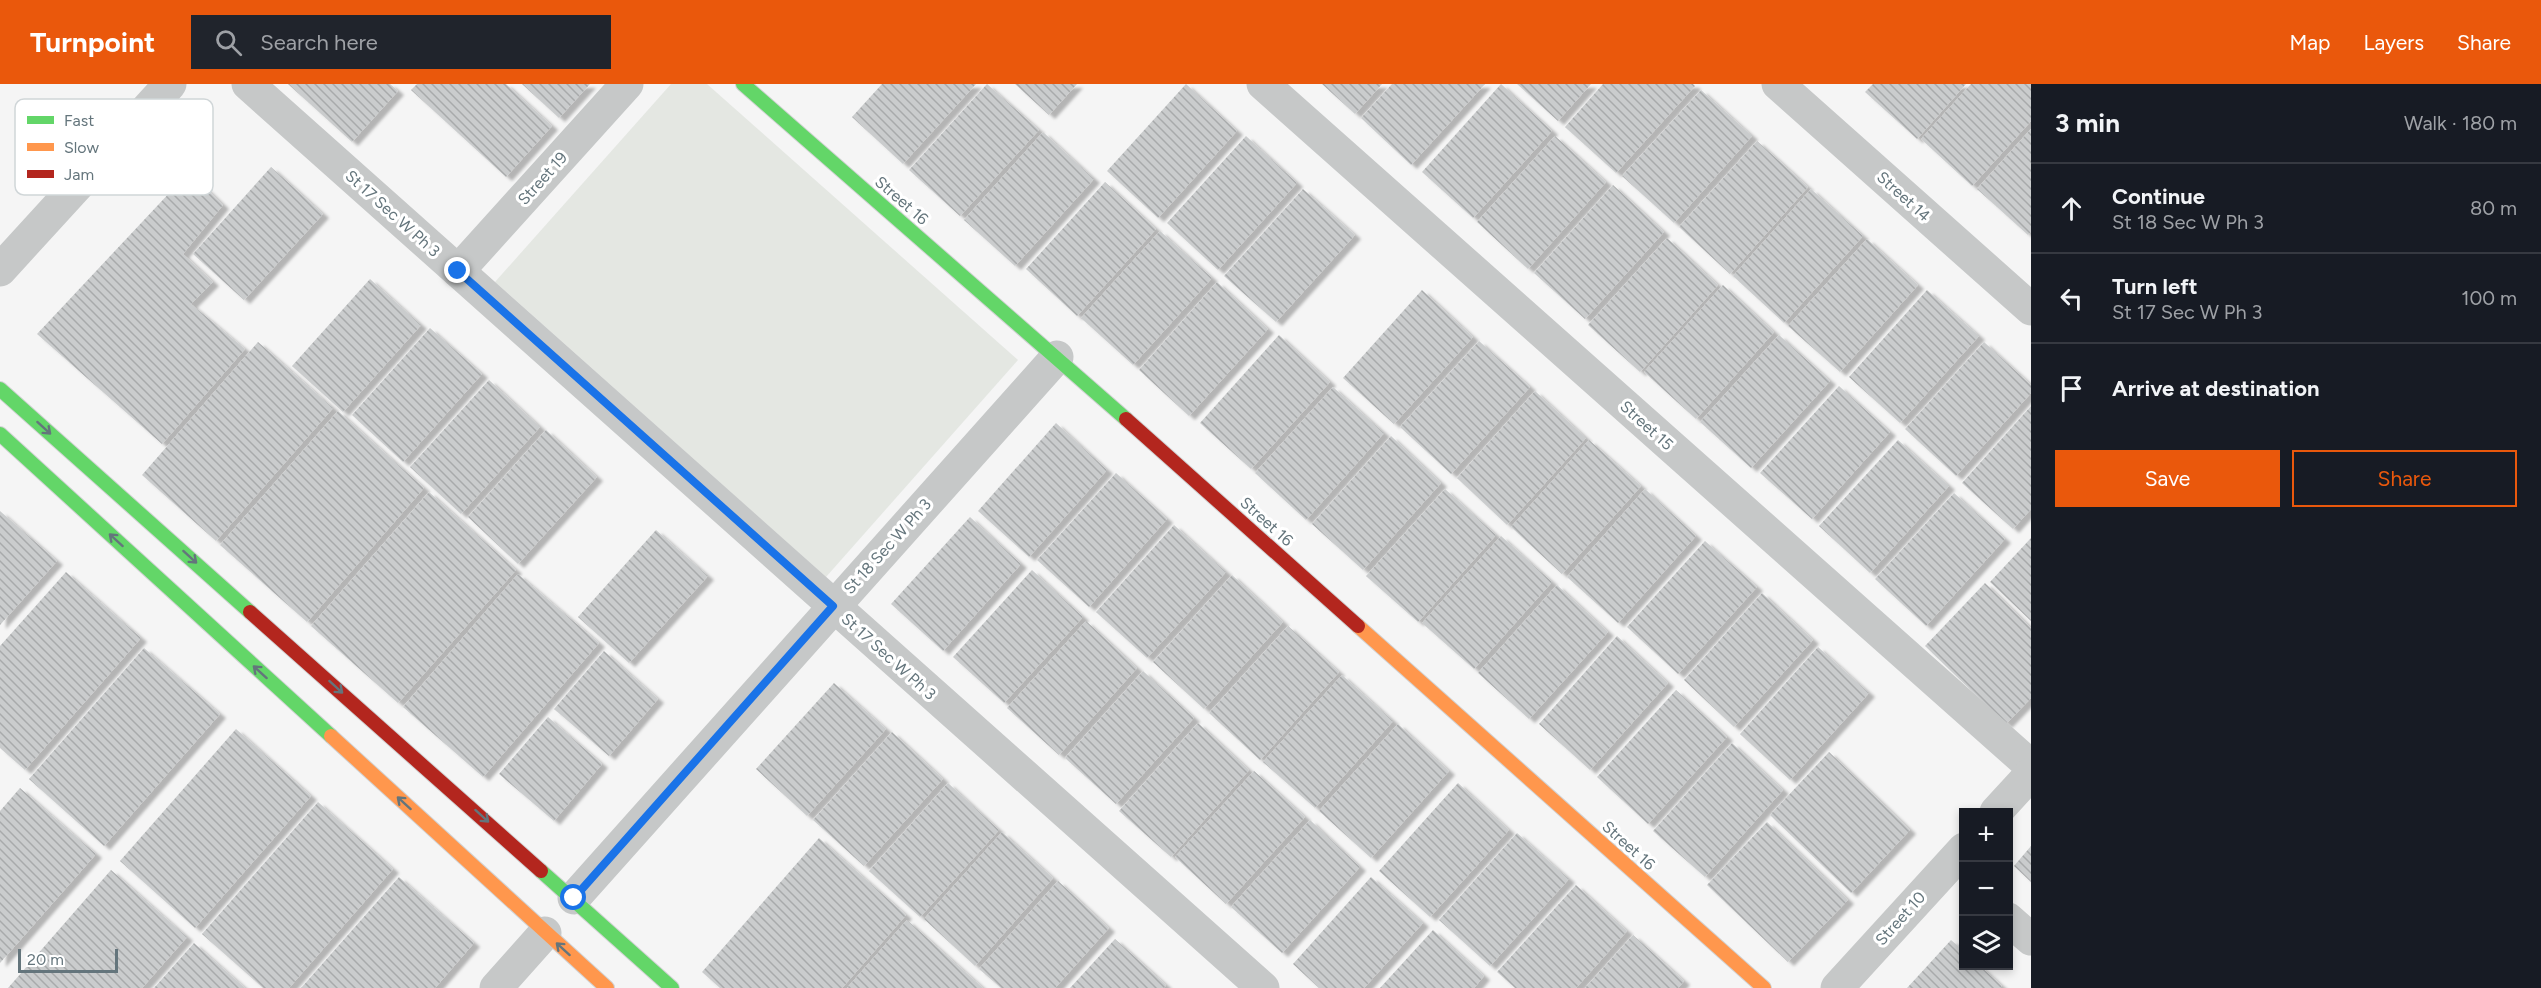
<!DOCTYPE html>
<meta charset="utf-8">
<style>
body{margin:0;font-family:Figtree,sans-serif;background:#20242c;color:#f1f3f6}
.controls{position:absolute;right:18px;bottom:18px;display:grid;overflow:hidden;border-radius:0px;box-shadow:0 3px 9px #0003}
.controls button{width:54px;height:54px;display:grid;place-items:center;padding:0;border:0;border-bottom:2px solid #363941;background:#171b24;color:#f1f3f6;font:30px sans-serif}
.scale{position:absolute;left:18px;bottom:15px;width:100px;box-sizing:border-box;padding-left:6px;border:3px solid #64757c;border-top:0;font-size:16px;line-height:21px;white-space:nowrap;color:#64757c;-webkit-text-stroke:4px #fff;paint-order:stroke}
.stop{position:absolute;width:18px;height:18px;margin:-14px;border:4px solid #1a73e8;border-radius:50%;background:#fff}
.stop.end{background:#1a73e8;border-color:#fff;box-shadow:0 2px 6px #0008}
.list{margin:0;padding:0;list-style:none}
h2{display:flex;justify-content:space-between;align-items:center;height:78px;margin:0;padding:0 24px;font-size:26px}
h2 small{font-size:20px;font-weight:400;color:#9ea1a6}
.list li{display:grid;grid-template-columns:39px 1fr auto;gap:18px;align-items:center;box-sizing:border-box;height:90px;padding:0 24px;border-top:2px solid #363941}
.list b{display:block;font-size:22px;white-space:nowrap}
.list p{margin:0;font-size:20px;white-space:nowrap;color:#9ea1a6}
.list em{font-size:20px;font-style:normal;color:#9ea1a6}
.actions{display:flex;gap:12px;padding:18px 24px}
.actions a{flex:1;padding:14px 0;border:2px solid #ea580c;border-radius:0px;text-align:center;font-size:21px;color:#ea580c}
.actions .main{background:#ea580c;color:#fff}
.icon{flex:none;width:33px;height:33px;fill:none;stroke:currentColor;stroke-width:2;stroke-linecap:round;stroke-linejoin:round}
.map{position:relative;flex:none;width:2031px;height:904px;overflow:hidden}
header{display:flex;align-items:center;gap:36px;box-sizing:border-box;height:84px;padding:0 30px;background:#ea580c;color:#fff}
header strong{font-size:28px}
nav{display:flex;gap:33px;margin-inline-start:auto;font-size:21px}
.search{width:420px;height:54px;background:#20242c;display:flex;align-items:center;gap:15px;box-sizing:border-box;padding:0 21px;border-radius:0px;color:#9ea1a6;font-size:22px}
main{display:flex}
aside{flex:1;background:#171b24}
.map>svg:first-child{display:block}
.park{fill:#e4e7e2}
.building{fill:url(#building-back-hatch);filter:url(#shadow)}
.lines{fill:none;stroke-linecap:round;stroke-linejoin:round}
.fast-casing{stroke:#d1d2d3;stroke-width:16}
.slow-casing{stroke:#d1d2d3;stroke-width:16}
.jam-casing{stroke:#d1d2d3;stroke-width:16}
.street{stroke:#c6c8c8;stroke-width:33}
.fast{stroke:#63d668;stroke-width:14}
.slow{stroke:#ff974d;stroke-width:14}
.jam{stroke:#b3261e;stroke-width:14}
.oneway{stroke:#64757c}
.route{stroke:#1a73e8;stroke-width:8}
.labels{text-anchor:middle;stroke-width:6;stroke-linejoin:round;paint-order:stroke}
.street-label{font-size:16px;fill:#64757c;stroke:#fff}
.key{fill:#fff;stroke:#d0d6d8;stroke-width:1.5}
.key-label{font-size:16px;fill:#64757c}
</style>
<header>
<strong>Turnpoint</strong>
<div class="search"><svg class="icon" aria-label="search" viewBox="0 0 24 24"><circle cx="10" cy="10" r="6"/><path d="M15 15l6 6"/></svg>Search here</div>
<nav><a>Map</a><a>Layers</a><a>Share</a></nav>
</header>
<main>
<div class="map">
<svg width="2031" height="904" viewBox="0 0 2031 904">
<defs>
<pattern id="building-back-hatch" width="6" height="6" patternUnits="userSpaceOnUse" patternTransform="scale(1.5)"><rect width="6" height="6" fill="#cacccd"/><path d="M-1 5l2 2M0 0l6 6M5-1l2 2" fill="none" stroke="#a8aaab"/></pattern>
<filter id="shadow"><feDropShadow dx="6" dy="4" stdDeviation="1.5" flood-color="#0004"/></filter>
</defs>
<rect width="100%" height="100%" fill="#f5f5f5"/>
<path class="park" d="M 671,0 L 707,0 L 1018,276 L 826,493 L 495,198 Z"/>
<g class="building">
<path d="M 288,0 L 390,0 L 398,7 L 352,58 Z"/>
<path d="M 417,0 L 506,0 L 552,42 L 506,93 L 411,6 Z"/>
<path d="M 522,0 L 590,0 L 559,34 Z"/>
<path d="M 882,0 L 976,0 L 903,80 L 852,33 Z"/>
<path d="M 987,0 L 1039,46 L 960,132 L 909,86 Z"/>
<path d="M 1015,0 L 1077,0 L 1049,31 Z"/>
<path d="M 1186,0 L 1237,47 L 1158,134 L 1107,87 Z"/>
<path d="M 1322,0 L 1382,0 L 1355,30 Z"/>
<path d="M 1392,0 L 1485,0 L 1411,81 L 1361,34 Z"/>
<path d="M 1501,0 L 1552,47 L 1473,134 L 1422,88 Z"/>
<path d="M 1517,0 L 1591,0 L 1558,37 Z"/>
<path d="M 1603,0 L 1693,0 L 1695,2 L 1616,89 L 1565,43 Z"/>
<path d="M 1873,0 L 1966,0 L 1917,55 L 1865,8 Z"/>
<path d="M 1971,0 L 2031,0 L 2031,37 L 1972,102 L 1921,55 Z"/>
<path d="M 1701,6 L 1752,52 L 1674,139 L 1622,92 Z"/>
<path d="M 2031,45 L 2031,148 L 2028,151 L 1977,105 Z"/>
<path d="M 1043,48 L 1094,95 L 1015,182 L 964,136 Z"/>
<path d="M 1246,52 L 1297,99 L 1218,186 L 1167,139 Z"/>
<path d="M 1555,52 L 1606,98 L 1528,185 L 1477,138 Z"/>
<path d="M 1757,57 L 1808,103 L 1730,190 L 1679,143 Z"/>
<path d="M 271,83 L 323,130 L 244,216 L 193,170 Z"/>
<path d="M 189,88 L 223,121 L 183,170 L 213,198 L 191,220 L 245,265 L 162,360 L 37,250 Z"/>
<path d="M 1105,98 L 1156,145 L 1077,232 L 1026,185 Z"/>
<path d="M 1613,101 L 1664,148 L 1585,235 L 1534,189 Z"/>
<path d="M 1303,105 L 1355,151 L 1276,238 L 1224,192 Z"/>
<path d="M 1811,105 L 1863,152 L 1784,239 L 1733,192 Z"/>
<path d="M 1160,147 L 1212,194 L 1133,281 L 1081,234 Z"/>
<path d="M 1667,154 L 1718,201 L 1640,288 L 1588,241 Z"/>
<path d="M 1867,155 L 1918,201 L 1840,288 L 1788,242 Z"/>
<path d="M 370,195 L 421,241 L 343,328 L 292,282 Z"/>
<path d="M 1217,198 L 1268,245 L 1189,332 L 1139,286 Z"/>
<path d="M 1723,201 L 1774,248 L 1696,335 L 1644,288 Z"/>
<path d="M 1422,206 L 1473,253 L 1394,340 L 1343,294 Z"/>
<path d="M 1927,206 L 1979,252 L 1900,339 L 1849,293 Z"/>
<path d="M 430,244 L 482,290 L 403,378 L 352,331 Z"/>
<path d="M 1279,251 L 1330,298 L 1251,385 L 1200,339 Z"/>
<path d="M 1779,251 L 1830,297 L 1751,384 L 1700,338 Z"/>
<path d="M 1479,257 L 1530,303 L 1451,390 L 1400,343 Z"/>
<path d="M 258,258 L 333,324 L 216,457 L 142,391 Z"/>
<path d="M 1984,258 L 2031,301 L 2031,309 L 1956,392 L 1905,345 Z"/>
<path d="M 489,296 L 540,343 L 461,430 L 410,383 Z"/>
<path d="M 1839,302 L 1890,348 L 1812,435 L 1760,389 Z"/>
<path d="M 1333,303 L 1384,349 L 1306,436 L 1255,389 Z"/>
<path d="M 1535,307 L 1586,354 L 1507,441 L 1457,394 Z"/>
<path d="M 2031,322 L 2031,425 L 2013,445 L 1962,399 Z"/>
<path d="M 338,327 L 424,404 L 307,538 L 220,461 Z"/>
<path d="M 1056,339 L 1107,386 L 1029,473 L 978,427 Z"/>
<path d="M 546,346 L 597,393 L 518,480 L 468,433 Z"/>
<path d="M 1391,352 L 1441,399 L 1363,486 L 1312,440 Z"/>
<path d="M 1589,356 L 1641,402 L 1562,490 L 1511,443 Z"/>
<path d="M 1898,356 L 1949,402 L 1870,489 L 1819,442 Z"/>
<path d="M 1116,389 L 1167,435 L 1089,523 L 1037,476 Z"/>
<path d="M 1445,405 L 1496,451 L 1418,538 L 1366,492 Z"/>
<path d="M 1645,405 L 1696,452 L 1618,539 L 1567,493 Z"/>
<path d="M 429,408 L 516,486 L 398,619 L 311,542 Z"/>
<path d="M 1954,409 L 2005,455 L 1926,542 L 1875,495 Z"/>
<path d="M 0,427 L 57,477 L 0,541 Z"/>
<path d="M 970,433 L 1021,480 L 943,567 L 891,520 Z"/>
<path d="M 1174,441 L 1226,488 L 1147,574 L 1096,528 Z"/>
<path d="M 656,446 L 708,492 L 629,579 L 578,533 Z"/>
<path d="M 1501,452 L 1552,498 L 1474,585 L 1422,539 Z"/>
<path d="M 2031,454 L 2031,537 L 1990,498 Z"/>
<path d="M 1705,457 L 1757,503 L 1678,590 L 1627,543 Z"/>
<path d="M 1032,486 L 1083,533 L 1004,619 L 953,573 Z"/>
<path d="M 66,488 L 141,554 L 25,686 L 0,664 L 0,562 Z"/>
<path d="M 518,490 L 599,559 L 483,693 L 403,623 Z"/>
<path d="M 1232,491 L 1283,538 L 1204,625 L 1153,578 Z"/>
<path d="M 1985,499 L 2031,544 L 2031,614 L 2006,640 L 1925,562 Z"/>
<path d="M 1557,501 L 1608,548 L 1529,635 L 1478,589 Z"/>
<path d="M 1762,509 L 1813,556 L 1734,643 L 1684,596 Z"/>
<path d="M 1086,537 L 1137,584 L 1059,671 L 1007,624 Z"/>
<path d="M 1288,542 L 1339,588 L 1260,676 L 1209,629 Z"/>
<path d="M 1617,552 L 1668,599 L 1590,686 L 1539,640 Z"/>
<path d="M 1818,563 L 1869,609 L 1790,696 L 1740,650 Z"/>
<path d="M 144,564 L 220,630 L 104,762 L 29,695 Z"/>
<path d="M 604,567 L 658,615 L 609,672 L 554,625 Z"/>
<path d="M 1143,587 L 1194,634 L 1116,720 L 1065,674 Z"/>
<path d="M 1342,591 L 1393,637 L 1315,724 L 1263,678 Z"/>
<path d="M 834,599 L 886,645 L 807,732 L 756,685 Z"/>
<path d="M 1676,606 L 1727,653 L 1648,740 L 1597,693 Z"/>
<path d="M 548,633 L 602,680 L 554,737 L 499,690 Z"/>
<path d="M 1198,639 L 1249,686 L 1171,773 L 1119,727 Z"/>
<path d="M 1398,640 L 1449,687 L 1371,774 L 1319,727 Z"/>
<path d="M 236,645 L 311,712 L 195,844 L 120,777 Z"/>
<path d="M 892,648 L 943,695 L 864,782 L 813,736 Z"/>
<path d="M 1732,659 L 1783,706 L 1705,793 L 1653,747 Z"/>
<path d="M 1829,668 L 1910,746 L 1851,809 L 1770,731 Z"/>
<path d="M 1254,687 L 1305,733 L 1226,820 L 1175,773 Z"/>
<path d="M 948,699 L 999,746 L 920,833 L 869,787 Z"/>
<path d="M 1458,699 L 1509,746 L 1430,833 L 1379,787 Z"/>
<path d="M 20,704 L 96,770 L 0,879 L 0,727 Z"/>
<path d="M 318,718 L 393,785 L 289,904 L 263,904 L 202,850 Z"/>
<path d="M 1310,736 L 1360,783 L 1282,869 L 1231,823 Z"/>
<path d="M 1767,738 L 1848,816 L 1788,878 L 1707,801 Z"/>
<path d="M 1002,748 L 1053,794 L 975,882 L 924,835 Z"/>
<path d="M 1517,749 L 1569,795 L 1490,882 L 1439,836 Z"/>
<path d="M 819,754 L 906,831 L 842,904 L 720,904 L 702,888 Z"/>
<path d="M 2031,762 L 2031,798 L 2014,782 Z"/>
<path d="M 111,786 L 187,853 L 142,904 L 8,904 Z"/>
<path d="M 399,793 L 474,859 L 435,904 L 301,904 Z"/>
<path d="M 1371,793 L 1423,839 L 1364,904 L 1319,904 L 1293,880 Z"/>
<path d="M 1058,797 L 1109,844 L 1055,904 L 1001,904 L 979,885 Z"/>
<path d="M 1576,801 L 1627,847 L 1576,904 L 1515,904 L 1497,888 Z"/>
<path d="M 907,836 L 983,904 L 847,904 Z"/>
<path d="M 1433,846 L 1484,892 L 1474,904 L 1380,904 Z"/>
<path d="M 1633,851 L 1684,897 L 1678,904 L 1585,904 Z"/>
<path d="M 1115,855 L 1166,901 L 1164,904 L 1070,904 Z"/>
<path d="M 1951,856 L 1964,867 L 1964,882 L 1980,882 L 2002,902 L 2000,904 L 1907,904 Z"/>
<path d="M 194,859 L 245,904 L 154,904 Z"/>
</g>
<g class="lines">
<defs>
<g id="fast">
<path d="M 743,0 L 1126,335"/>
<path d="M 0,305 L 250,528"/>
<path d="M 0,350 L 331,652"/>
<path d="M 541,787 L 672,904"/>
</g>
<g id="slow">
<path d="M 1358,542 L 1764,904"/>
<path d="M 331,652 L 607,904"/>
</g>
<g id="jam">
<path d="M 1126,335 L 1358,542"/>
<path d="M 250,528 L 541,787"/>
</g>
</defs>
<use href="#fast" class="fast-casing"/>
<use href="#slow" class="slow-casing"/>
<use href="#jam" class="jam-casing"/>
<g class="street">
<path d="M 248,0 L 1263,904"/>
<path d="M 1263,0 L 2031,682"/>
<path d="M 1778,0 L 2031,225"/>
<path d="M 0,186 L 170,0"/>
<path d="M 458,187 L 627,0"/>
<path d="M 1996,728 L 2031,690"/>
<path d="M 574,814 L 1057,273"/>
<path d="M 2008,835 L 2031,855"/>
<path d="M 496,904 L 545,849"/>
<path d="M 1837,904 L 1964,765"/>
</g>
<use href="#fast" class="fast"/>
<use href="#slow" class="slow"/>
<use href="#jam" class="jam"/>
</g>
<defs><path id="oneway-shaft" d="M-6 0H5M1.5-3L5.5 0L1.5 3" fill="none" stroke-width="1.6" stroke-linecap="round" stroke-linejoin="round" transform="scale(1.5)"/></defs>
<g class="oneway">
<use href="#oneway-shaft" transform="translate(44 344) rotate(42)"/>
<use href="#oneway-shaft" transform="translate(116 456) rotate(-138)"/>
<use href="#oneway-shaft" transform="translate(190 473) rotate(42)"/>
<use href="#oneway-shaft" transform="translate(260 588) rotate(-138)"/>
<use href="#oneway-shaft" transform="translate(336 603) rotate(42)"/>
<use href="#oneway-shaft" transform="translate(404 719) rotate(-138)"/>
<use href="#oneway-shaft" transform="translate(482 732) rotate(42)"/>
<use href="#oneway-shaft" transform="translate(563 865) rotate(-138)"/>
</g>
<g class="lines">
<path class="route" d="M 458,187 L 833,522 L 574,814"/>
</g>
<g class="labels">
<g class="street-label">
<text transform="translate(542 94) rotate(-48)" y="6">Street 19</text>
<text transform="translate(1904 112) rotate(42)" y="6">Street 14</text>
<text transform="translate(902 116) rotate(41)" y="6">Street 16</text>
<text transform="translate(393 129) rotate(42)" y="6">St 17 Sec W Ph 3</text>
<text transform="translate(1647 341) rotate(42)" y="6">Street 15</text>
<text transform="translate(1267 437) rotate(42)" y="6">Street 16</text>
<text transform="translate(887 462) rotate(-48)" y="6">St 18 Sec W Ph 3</text>
<text transform="translate(889 572) rotate(42)" y="6">St 17 Sec W Ph 3</text>
<text transform="translate(1629 761) rotate(42)" y="6">Street 16</text>
<text transform="translate(1900 834) rotate(-48)" y="6">Street 10</text>
</g>
</g>
<rect x="15" y="15" width="198" height="96" rx="9" class="key"/>
<rect x="27" y="32" width="27" height="8" fill="#63d668"/>
<rect x="27" y="59" width="27" height="8" fill="#ff974d"/>
<rect x="27" y="86" width="27" height="8" fill="#b3261e"/>
<g class="key-label">
<text x="64" y="42">Fast</text>
<text x="64" y="69">Slow</text>
<text x="64" y="96">Jam</text>
</g>
</svg>
<div class="controls">
<button>+</button>
<button>−</button>
<button><svg class="icon" aria-label="layers" viewBox="0 0 24 24"><path d="M12 4l9 5-9 5-9-5zM3 14l9 5 9-5"/></svg></button>
</div>
<div class="scale">20 m</div>
<div class="stop" style="left:574px;top:814px"></div>
<div class="stop end" style="left:458px;top:187px"></div>
</div>
<aside>
<h2>3 min<small>Walk · 180 m</small></h2>
<ul class="list">
<li><svg class="icon" aria-label="ahead" viewBox="0 0 24 24"><path d="M12 20V5M6 11l6-6 6 6"/></svg><div><b>Continue</b><p>St 18 Sec W Ph 3</p></div><em>80 m</em></li>
<li><svg class="icon" aria-label="left" viewBox="0 0 24 24"><path d="M17 20v-9H6M10 6l-5 5 5 5"/></svg><div><b>Turn left</b><p>St 17 Sec W Ph 3</p></div><em>100 m</em></li>
<li><svg class="icon" aria-label="arrive" viewBox="0 0 24 24"><path d="M6 21V4h12l-3 4 3 4H6"/></svg><div><b>Arrive at destination</b></div></li>
</ul>
<div class="actions"><a class="main">Save</a><a>Share</a></div>
</aside>
</main>
